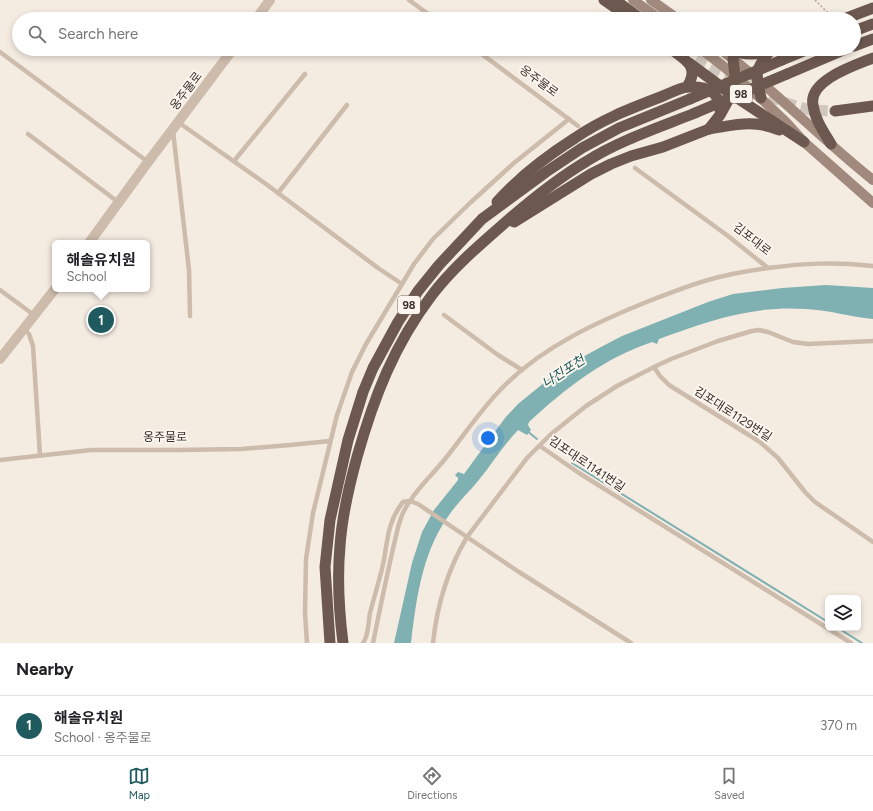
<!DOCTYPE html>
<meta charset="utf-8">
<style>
body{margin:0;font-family:Figtree,"Noto Sans KR",sans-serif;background:#f6f6f6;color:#202124}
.controls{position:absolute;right:12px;bottom:12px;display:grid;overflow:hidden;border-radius:6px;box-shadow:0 2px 6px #0003}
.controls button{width:36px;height:36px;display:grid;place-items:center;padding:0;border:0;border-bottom:1px solid #e0e0e0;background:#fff;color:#202124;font:20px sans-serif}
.you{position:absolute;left:488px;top:438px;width:14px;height:14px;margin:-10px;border:3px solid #fff;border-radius:50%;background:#1a73e8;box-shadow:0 0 0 6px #1a73e833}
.badge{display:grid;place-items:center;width:26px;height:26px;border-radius:50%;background:#1f5a5e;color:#fff;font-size:13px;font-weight:700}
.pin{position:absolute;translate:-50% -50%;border:2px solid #fff;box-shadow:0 1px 4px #0006}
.popup{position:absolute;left:52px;top:240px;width:98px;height:52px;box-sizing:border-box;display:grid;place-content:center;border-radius:6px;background:#fff;filter:drop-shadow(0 1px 3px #0005);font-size:13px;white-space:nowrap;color:#757577}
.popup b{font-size:15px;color:#202124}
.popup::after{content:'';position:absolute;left:50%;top:100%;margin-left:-8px;border:8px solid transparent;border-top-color:#fff}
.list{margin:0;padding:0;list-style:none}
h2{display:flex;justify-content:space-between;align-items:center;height:52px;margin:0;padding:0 16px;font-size:17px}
h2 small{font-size:13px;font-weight:400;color:#757577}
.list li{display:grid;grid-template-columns:26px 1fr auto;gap:12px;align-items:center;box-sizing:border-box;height:60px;padding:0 16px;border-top:1px solid #e0e0e0}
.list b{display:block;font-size:15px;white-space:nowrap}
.list p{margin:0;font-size:13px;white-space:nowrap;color:#757577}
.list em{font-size:13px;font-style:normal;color:#757577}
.icon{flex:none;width:22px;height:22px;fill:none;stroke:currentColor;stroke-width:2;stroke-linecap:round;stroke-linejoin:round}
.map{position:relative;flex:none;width:873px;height:643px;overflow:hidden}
.search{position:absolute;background:#fff;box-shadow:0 2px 6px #0003;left:12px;right:12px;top:12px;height:44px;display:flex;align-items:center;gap:10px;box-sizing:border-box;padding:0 14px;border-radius:22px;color:#757577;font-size:15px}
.sheet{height:112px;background:#fff}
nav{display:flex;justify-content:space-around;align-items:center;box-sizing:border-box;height:56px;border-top:1px solid #e0e0e0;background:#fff;font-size:11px;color:#757577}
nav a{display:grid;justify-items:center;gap:2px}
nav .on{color:#1f5a5e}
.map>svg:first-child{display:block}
.water{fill:#7fb0b2}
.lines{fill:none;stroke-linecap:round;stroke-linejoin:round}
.stream{stroke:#7fb0b2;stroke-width:2}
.trunk-tunnel{stroke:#cfc6bd;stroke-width:11;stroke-dasharray:11 5.5;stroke-linecap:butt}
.path{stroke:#b9a596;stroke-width:1.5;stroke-dasharray:2 2;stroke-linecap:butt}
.service{stroke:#cdbbac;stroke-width:4.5}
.tertiary{stroke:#cdbbac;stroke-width:10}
.secondary{stroke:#a18a7d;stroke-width:10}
.trunk{stroke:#6c584f;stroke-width:11}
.trunk-bridge{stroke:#6c584f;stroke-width:11}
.labels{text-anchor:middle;stroke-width:4;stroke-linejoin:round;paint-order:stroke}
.shield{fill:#fbf5ee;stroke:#756b66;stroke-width:1}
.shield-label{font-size:11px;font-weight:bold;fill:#3b302b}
.street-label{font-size:12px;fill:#3b302b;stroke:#fbf5ee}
.water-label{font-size:13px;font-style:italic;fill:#1f5a5e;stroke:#fbf5ee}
</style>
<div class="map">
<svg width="873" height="643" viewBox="0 0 873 643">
<rect width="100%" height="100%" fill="#f4ebe1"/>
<path class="water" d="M 826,285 L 873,288 L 873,319 C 851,317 829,310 806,309 C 754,305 707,321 659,339 L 657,344 L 652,342 C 604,358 566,388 529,422 L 528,425 L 531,430 L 527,435 L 518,430 C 503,446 492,464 478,481 C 468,493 456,504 447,518 C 422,554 416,600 411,643 L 394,643 L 412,563 L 422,532 L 434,510 L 458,480 L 458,478 L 455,475 L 458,472 L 464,474 L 505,418 L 518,404 L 561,369 L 601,347 L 622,336 L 708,302 L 733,294 L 782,288 Z"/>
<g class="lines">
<g class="stream">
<path d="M 527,431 L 537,439"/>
<path d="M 572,463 L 828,622"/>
<path d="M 838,628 L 862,643"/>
</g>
<path class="trunk-tunnel" d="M 696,59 L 723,74 L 783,102 L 810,110 L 835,111"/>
<path class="path" d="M 815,0 L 828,13"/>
<g class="service">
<path d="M 409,0 L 435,19"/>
<path d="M 475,49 L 578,126"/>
<path d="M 0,52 L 148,162"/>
<path d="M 178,122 L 266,184 L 378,268 L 402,284"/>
<path d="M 173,131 L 189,270 L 190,316"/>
<path d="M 28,134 L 118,202"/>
<path d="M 234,161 L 305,74"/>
<path d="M 635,168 L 728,236 L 768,268 C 806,263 835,262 873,266"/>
<path d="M 278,193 L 347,105"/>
<path d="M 0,290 L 34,315"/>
<path d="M 444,315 L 498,355 L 522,370"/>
<path d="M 24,329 L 29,334 L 33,346 L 40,455"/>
<path d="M 654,367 L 660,376 L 669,385 L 760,442 L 778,458 L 805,492 L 815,502 L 873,542"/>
<path d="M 540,446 L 579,473 L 851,643"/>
<path d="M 0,460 L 91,450 L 179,450 L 241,449 L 290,445 L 330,441"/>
<path d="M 307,643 L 305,613 L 306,559 L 313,513 L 337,415 L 352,372 L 366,344 L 414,264 L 433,239 L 470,203 L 514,163 L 569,119"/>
<path d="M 363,643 C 369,635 368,623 370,613 C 374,598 378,584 382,569 C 388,544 386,523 403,502 L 410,501 C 421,484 433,474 445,459 C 465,434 481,409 504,386 C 544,346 597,322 649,301 C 674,292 698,281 724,276 C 738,272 754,270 768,268"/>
<path d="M 373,643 C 380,609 387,574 395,540 C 399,524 400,515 410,501 L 418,504 L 467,537 L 527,458 L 550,435 L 586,406 L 617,386 L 654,367 L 671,359 L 718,341 L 752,331 L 759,330 L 768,332 L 793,342 L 808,344 L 873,341"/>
<path d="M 433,643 C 437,605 448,569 467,537 L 519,572 L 631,643"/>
</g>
<g class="tertiary">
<path d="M 256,19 L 270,0"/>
<path d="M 89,243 L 148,162 L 233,49"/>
<path d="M 0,359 L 55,289"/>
</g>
<g class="secondary">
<path d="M 633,0 L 660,19"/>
<path d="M 651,0 L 678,19"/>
<path d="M 701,49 L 723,66 L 766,103 L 786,122 L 804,142 L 873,203"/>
<path d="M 720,49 C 774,89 820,138 873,180"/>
</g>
<g class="trunk">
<path d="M 604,0 L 620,11"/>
<path d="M 615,0 L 641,19"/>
<path d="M 844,19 L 873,8"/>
<path d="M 854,31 L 873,24"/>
<path d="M 854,46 L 873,39"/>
<path d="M 671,49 C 686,60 700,67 687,87"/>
<path d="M 728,49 C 742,55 757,56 772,50"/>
<path d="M 782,60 L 809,49"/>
<path d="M 689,63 L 731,94 L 804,142"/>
<path d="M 787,74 L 846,49"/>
<path d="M 761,98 C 756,73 753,72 770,51"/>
<path d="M 835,111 L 873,106"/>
<path d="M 709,129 C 735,125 754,119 779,130"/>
<path d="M 831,144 C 824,132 815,120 813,105 C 808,80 856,65 873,58"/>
<path d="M 497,202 C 519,177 547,156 575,138 C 602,119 632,108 663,96 C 671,93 681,87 689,87 C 707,86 719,91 720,110"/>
<path d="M 514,222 L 591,174 L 611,164 L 631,156 L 663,147 L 709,129 L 720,115 L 731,95 L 735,76 L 733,59"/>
<path d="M 330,643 L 325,567 L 330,520 L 348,440 L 363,392 L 373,368 L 398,322 L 418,291 L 439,265 L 482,219 L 546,172 L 582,148 L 619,128 L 690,99"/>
<path d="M 343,643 C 339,611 337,578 340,546 C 342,516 349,486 357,457 C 374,397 394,345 432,295 C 451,270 475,249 499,228 C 526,204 555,180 587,161 C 618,141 660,127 695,113"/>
</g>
<g class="trunk-bridge">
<path d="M 690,99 L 782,60"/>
<path d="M 695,113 L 787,74"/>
</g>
</g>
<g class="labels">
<g class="shield">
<rect x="730" y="85" width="22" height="18" rx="3"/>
<rect x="398" y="296" width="22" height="18" rx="3"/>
</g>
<g class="shield-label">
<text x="741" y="98">98</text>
<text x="409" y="309">98</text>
</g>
<g class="street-label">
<text transform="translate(539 81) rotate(36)" y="4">옹주물로</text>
<text transform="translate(186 91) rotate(-53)" y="4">옹주물로</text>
<text transform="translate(752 239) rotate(38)" y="4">김포대로</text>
<text transform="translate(733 414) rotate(33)" y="4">김포대로1129번길</text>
<text x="165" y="441">옹주물로</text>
<text transform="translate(587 464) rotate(34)" y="4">김포대로1141번길</text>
</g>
<g class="water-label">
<text transform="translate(563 371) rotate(-33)" y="5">나진포천</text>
</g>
</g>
</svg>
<div class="controls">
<button><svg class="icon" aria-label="layers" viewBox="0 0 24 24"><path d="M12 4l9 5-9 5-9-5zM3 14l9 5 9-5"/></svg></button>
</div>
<div class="you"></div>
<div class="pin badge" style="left:101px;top:320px">1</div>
<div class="popup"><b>해솔유치원</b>School</div>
<div class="search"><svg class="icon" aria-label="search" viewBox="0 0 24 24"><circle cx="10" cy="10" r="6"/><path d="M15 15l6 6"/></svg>Search here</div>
</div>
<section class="sheet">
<h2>Nearby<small></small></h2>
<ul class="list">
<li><span class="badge">1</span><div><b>해솔유치원</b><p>School · 옹주물로</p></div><em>370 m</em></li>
</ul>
</section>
<nav>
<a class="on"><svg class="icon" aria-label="map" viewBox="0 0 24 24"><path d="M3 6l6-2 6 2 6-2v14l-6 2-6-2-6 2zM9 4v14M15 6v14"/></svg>Map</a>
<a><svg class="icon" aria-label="directions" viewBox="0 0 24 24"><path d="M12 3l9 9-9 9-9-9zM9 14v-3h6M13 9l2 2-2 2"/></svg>Directions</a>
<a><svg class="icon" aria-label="saved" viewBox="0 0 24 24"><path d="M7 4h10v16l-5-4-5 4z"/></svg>Saved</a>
</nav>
